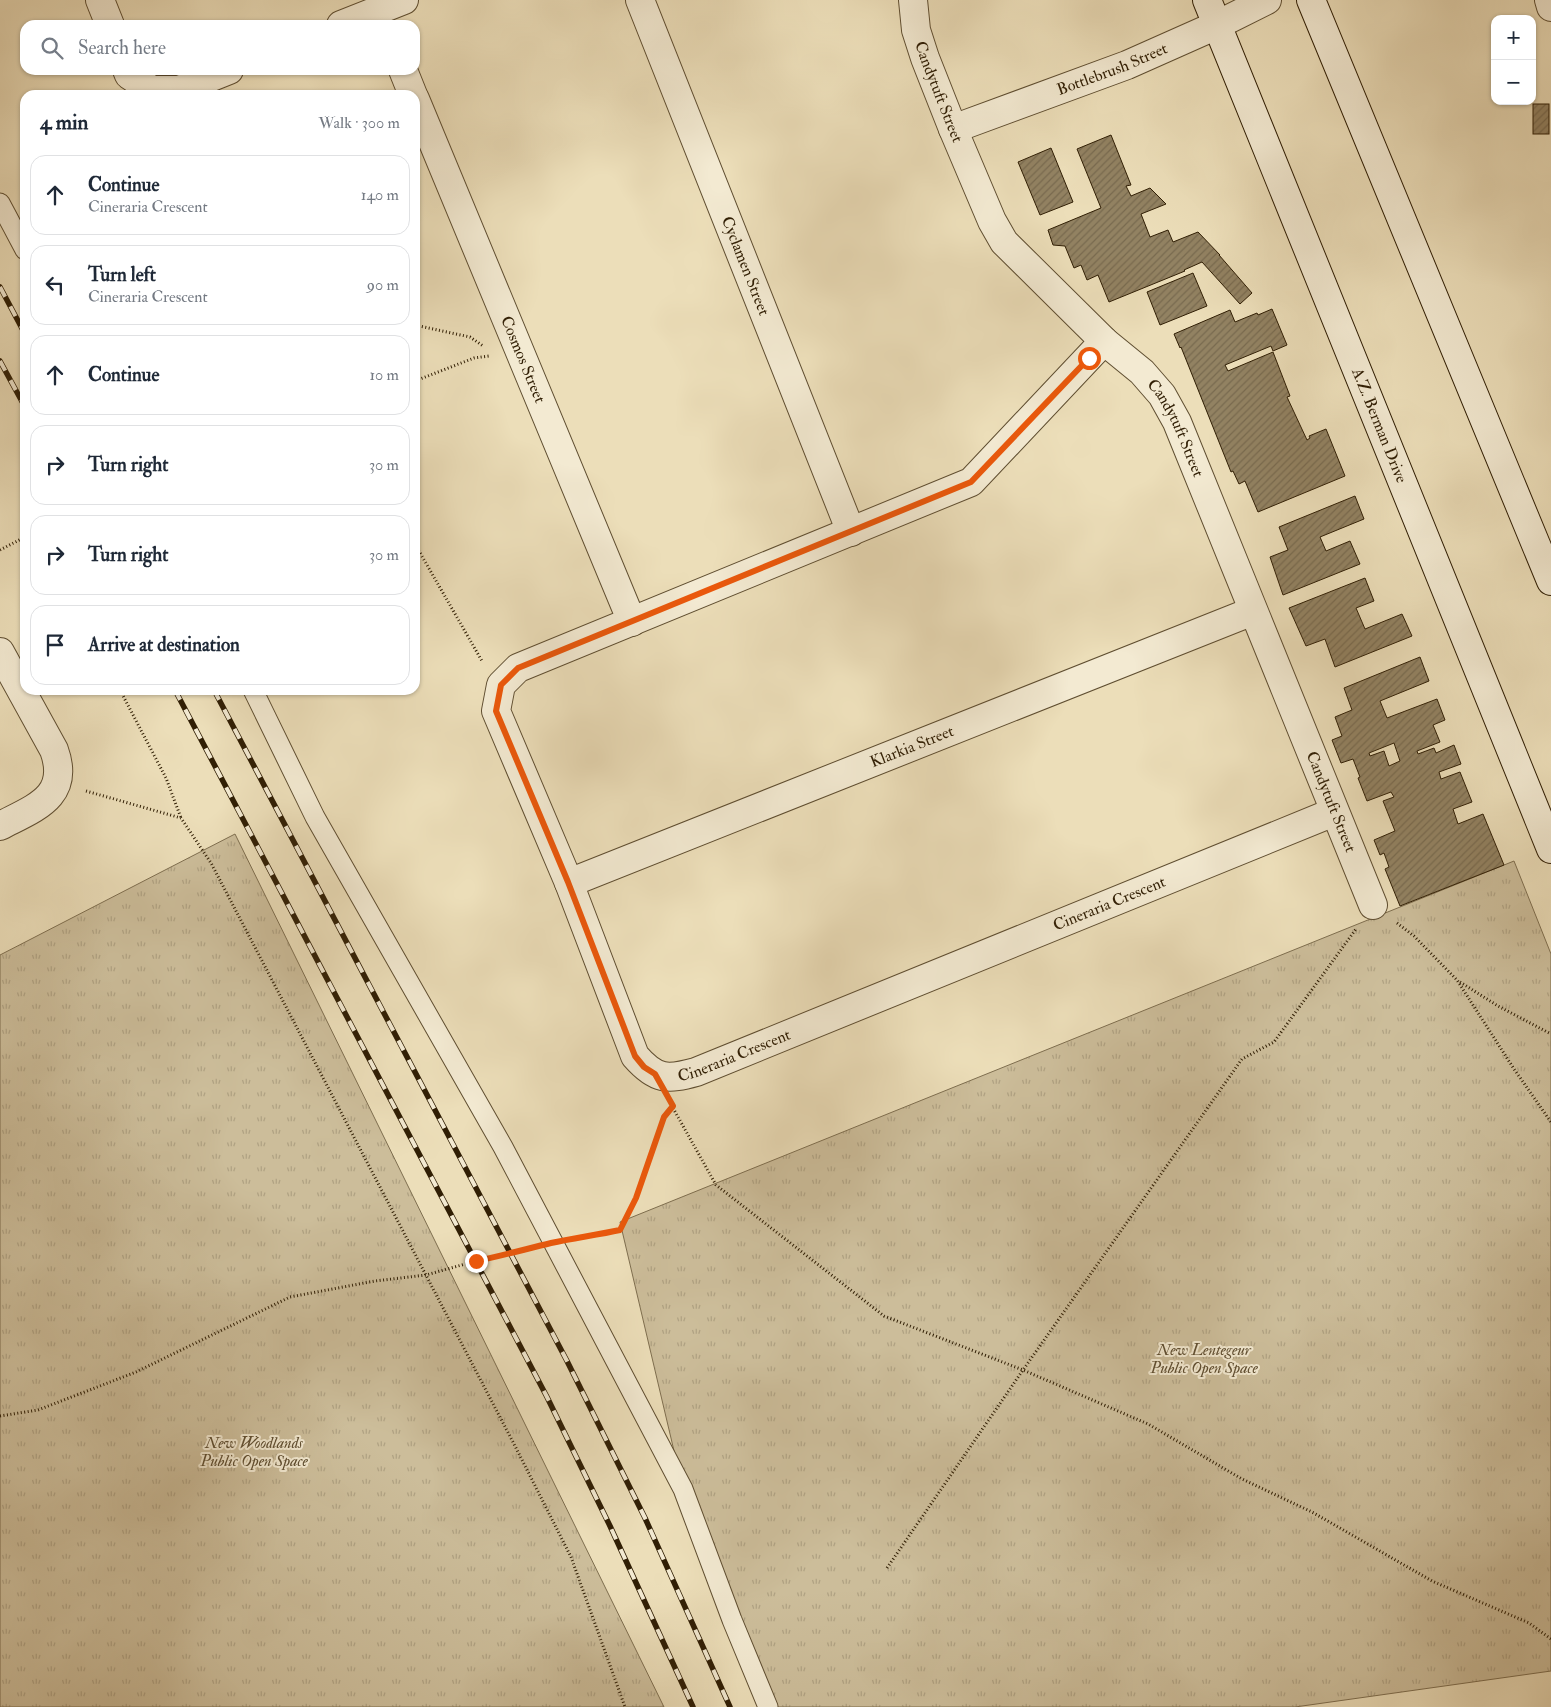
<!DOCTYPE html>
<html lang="en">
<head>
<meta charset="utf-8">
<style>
	body { margin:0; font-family:"IM FELL Double Pica",serif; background:#f6f6f7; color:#1f2937 }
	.controls { position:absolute; right:15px; top:15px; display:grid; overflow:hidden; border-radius:10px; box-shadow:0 1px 4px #0004 }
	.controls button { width:45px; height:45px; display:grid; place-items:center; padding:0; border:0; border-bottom:1px solid #e0e1e3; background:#fff; color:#1f2937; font:25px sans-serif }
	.stop { position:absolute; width:15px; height:15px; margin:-11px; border:4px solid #ea580c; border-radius:50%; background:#fff }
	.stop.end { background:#ea580c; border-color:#fff; box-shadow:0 1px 5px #0008 }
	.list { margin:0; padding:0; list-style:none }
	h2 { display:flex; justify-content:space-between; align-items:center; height:65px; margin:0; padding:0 20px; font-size:21px }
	h2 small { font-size:16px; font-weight:400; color:#747a83 }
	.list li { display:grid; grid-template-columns:32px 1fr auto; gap:15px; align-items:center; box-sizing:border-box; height:80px; margin:0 10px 10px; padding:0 10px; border:1px solid #e0e1e3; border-radius:15px }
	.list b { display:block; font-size:19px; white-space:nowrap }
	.list p { margin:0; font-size:16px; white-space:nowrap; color:#747a83 }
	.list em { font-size:16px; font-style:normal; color:#747a83 }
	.icon { flex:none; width:28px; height:28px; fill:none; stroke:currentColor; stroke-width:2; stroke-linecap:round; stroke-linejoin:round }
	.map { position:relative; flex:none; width:1551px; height:1707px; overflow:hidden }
	.search { position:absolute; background:#fff; box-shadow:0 1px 4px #0004; left:20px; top:20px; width:400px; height:55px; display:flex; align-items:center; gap:12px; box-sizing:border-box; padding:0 18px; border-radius:15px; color:#747a83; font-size:19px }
	.panel { position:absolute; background:#fff; box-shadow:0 1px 4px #0004; left:20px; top:90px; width:400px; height:605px; border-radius:15px }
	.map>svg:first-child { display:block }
	.grass { fill:url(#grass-tufts); stroke:#7e6e4f }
	.building { fill:url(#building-hatch); stroke:#301e04; fill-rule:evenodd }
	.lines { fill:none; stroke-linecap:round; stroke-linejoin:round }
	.service-casing { stroke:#5f4e31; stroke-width:21 }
	.minor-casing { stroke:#5f4e31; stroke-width:30 }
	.secondary-casing { stroke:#301e04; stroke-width:30 }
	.path { stroke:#301e04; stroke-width:3; stroke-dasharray:1 2.5; stroke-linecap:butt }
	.service { stroke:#f3ead2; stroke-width:19 }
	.minor { stroke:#f3ead2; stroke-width:28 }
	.secondary { stroke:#f3ead2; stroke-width:28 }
	.rail-casing { stroke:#301e04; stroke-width:5.5 }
	.rail { stroke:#f3ead2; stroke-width:4; stroke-dasharray:11; stroke-linecap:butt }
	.route { stroke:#ea580c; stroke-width:6 }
	.labels { text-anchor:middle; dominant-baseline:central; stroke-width:4; stroke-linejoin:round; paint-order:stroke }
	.street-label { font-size:16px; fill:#301e04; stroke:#f3ead2 }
	.park-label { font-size:16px; font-style:italic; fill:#5f4e31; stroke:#f3ead2 }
</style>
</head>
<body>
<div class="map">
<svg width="1551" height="1707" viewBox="0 0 1551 1707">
	<defs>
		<pattern id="grass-tufts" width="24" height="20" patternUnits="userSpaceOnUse" patternTransform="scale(1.25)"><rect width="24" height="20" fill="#ccbd9a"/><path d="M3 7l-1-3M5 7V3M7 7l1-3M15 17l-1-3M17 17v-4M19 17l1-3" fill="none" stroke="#b0a283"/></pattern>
		<pattern id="building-hatch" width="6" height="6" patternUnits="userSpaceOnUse" patternTransform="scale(1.25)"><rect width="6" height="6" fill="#928262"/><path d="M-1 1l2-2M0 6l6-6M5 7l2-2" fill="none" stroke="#786a4f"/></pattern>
	</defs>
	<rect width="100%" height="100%" fill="#ecdeb9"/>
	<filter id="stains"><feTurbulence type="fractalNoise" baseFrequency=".004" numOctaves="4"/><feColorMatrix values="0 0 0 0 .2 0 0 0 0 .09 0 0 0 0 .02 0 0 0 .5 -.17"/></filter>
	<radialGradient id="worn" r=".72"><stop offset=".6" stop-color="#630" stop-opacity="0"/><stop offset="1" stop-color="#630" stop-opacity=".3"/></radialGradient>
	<g class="grass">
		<polygon points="235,834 664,1707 0,1707 0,955"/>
		<polygon points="1514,861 1551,954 1551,1671 1295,1707 768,1707 683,1489 620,1222"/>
	</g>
	<g class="building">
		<rect x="1533" y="104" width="16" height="30"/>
		<polygon points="1111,135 1131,185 1126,186 1131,196 1150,188 1166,204 1141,214 1150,237 1168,230 1173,242 1198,232 1220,255 1219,255 1252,293 1240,304 1202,262 1184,270 1185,271 1109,302 1098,275 1087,280 1081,265 1074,268 1065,246 1053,245 1048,230 1101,208 1077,149"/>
		<polygon points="1051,148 1073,202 1040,215 1018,162"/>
		<polygon points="1193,273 1207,306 1160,325 1147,292"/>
		<polygon points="1272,309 1287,345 1273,351 1271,346 1225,365 1228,371 1273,352 1290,396 1287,397 1307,440 1310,438 1309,436 1326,429 1345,476 1258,512 1245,481 1239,484 1233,471 1231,472 1181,347 1180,348 1174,334 1230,310 1235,322 1257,313 1258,315"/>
		<polygon points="1355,496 1364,519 1320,537 1326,551 1350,541 1360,564 1283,595 1270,557 1288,550 1279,527"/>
		<polygon points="1365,578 1374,601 1356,608 1365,629 1402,614 1412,636 1335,667 1325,639 1306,646 1289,608"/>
		<path d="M 1420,657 L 1429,681 L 1380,701 L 1387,718 L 1437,699 L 1445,720 L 1433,725 L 1440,742 L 1417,751 L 1418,754 L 1434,748 L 1436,753 L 1454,745 L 1461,764 L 1439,772 L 1441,779 L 1460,772 L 1472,802 L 1453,809 L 1458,824 L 1483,814 L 1504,865 L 1400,906 L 1385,869 L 1389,867 L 1384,853 L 1380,855 L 1374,840 L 1395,831 L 1383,801 L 1394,797 L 1391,792 L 1367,801 L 1358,778 L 1360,777 L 1353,759 L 1341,763 L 1332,740 L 1342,736 L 1335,717 L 1352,710 L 1344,688 ZM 1394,743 L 1400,761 L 1389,766 L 1384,751 L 1370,756 L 1369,753 Z"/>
	</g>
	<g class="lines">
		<g class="service-casing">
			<g id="service">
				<polyline points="0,203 25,250"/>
				<polyline points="253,690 315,817 503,1147 683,1489 732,1620 768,1707"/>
			</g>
		</g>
		<g class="minor-casing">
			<g id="minor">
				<polyline points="100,0 110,25"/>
				<path id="s1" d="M 640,0 L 851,532"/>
				<path id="s2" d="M 913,0 L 916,30 L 925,58 L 953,129 L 992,221 L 1004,242 L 1104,341 L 1142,372 L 1162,395 L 1177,422 L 1373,905"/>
				<polyline points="1549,0 1551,7"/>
				<polyline points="341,25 404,0"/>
				<polyline points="127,70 129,75 152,90 179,90 229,70"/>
				<polyline points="403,70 413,95"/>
				<path id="s3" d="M 415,99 L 632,622"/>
				<path id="s4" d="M 953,129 L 1127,65 L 1217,25 L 1267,0"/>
				<path id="s5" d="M 1104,341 L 971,482 L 518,668 L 501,685 L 496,711 L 569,883 L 635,1056 C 656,1080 667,1080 696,1072 L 1334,812"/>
				<path d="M 0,652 L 54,750 C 71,797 34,808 0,826"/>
				<path id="s6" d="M 569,883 L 1253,611"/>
			</g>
		</g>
		<g class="secondary-casing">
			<g id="secondary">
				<path id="s7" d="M 1207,0 L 1551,849"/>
				<polyline points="1311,0 1551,581"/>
			</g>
		</g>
		<g class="path">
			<polyline points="415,325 470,337 483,346"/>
			<polyline points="415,381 474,358 489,356"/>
			<polyline points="415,544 482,661"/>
			<polyline points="0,550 25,537"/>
			<polyline points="120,690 166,778 181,818"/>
			<polyline points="86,791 181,818 211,863 514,1444 571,1557 625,1707"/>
			<polyline points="1397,923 1414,936 1457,980 1514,1069 1551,1122"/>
			<polyline points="1460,982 1498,1006 1551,1034"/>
			<polyline points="673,1108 716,1185 884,1316 1023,1370 1148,1424 1242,1479 1312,1512 1432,1581 1529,1623 1551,1639"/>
			<polyline points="582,1238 620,1230 636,1198 664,1117 671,1109"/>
			<polyline points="0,1416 38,1410 136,1372 290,1297 375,1281 426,1275 476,1261 527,1250"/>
			<polyline points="887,1568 1023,1370 1242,1059 1274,1042 1356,929"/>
		</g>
		<use href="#service" class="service"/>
		<use href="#minor" class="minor"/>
		<use href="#secondary" class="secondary"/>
		<g class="rail-casing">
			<g id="rail">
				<polyline points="0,287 25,334"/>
				<polyline points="0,361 25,407"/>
				<polyline points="175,690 547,1397 610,1526 693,1707"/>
				<polyline points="214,690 567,1361 645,1518 730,1707"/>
			</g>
		</g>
		<use href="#rail" class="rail"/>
	</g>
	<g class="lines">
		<path class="route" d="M 476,1261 C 501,1256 526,1249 551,1243 C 574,1238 597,1235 620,1230 L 636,1198 L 664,1117 L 673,1106 L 655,1074 L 644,1067 L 635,1056 L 568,882 L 496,711 L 501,685 L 518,668 L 971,482 L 1089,358"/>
	</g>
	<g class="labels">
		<g class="street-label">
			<text stroke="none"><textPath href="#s4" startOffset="170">Bottlebrush Street</textPath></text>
			<text stroke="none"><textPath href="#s2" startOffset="96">Candytuft Street</textPath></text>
			<text stroke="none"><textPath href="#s1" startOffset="286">Cyclamen Street</textPath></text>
			<text stroke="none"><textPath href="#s3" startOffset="282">Cosmos Street</textPath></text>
			<text stroke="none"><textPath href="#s7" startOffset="459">A.Z. Berman Drive</textPath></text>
			<text stroke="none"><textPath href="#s2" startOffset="516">Candytuft Street</textPath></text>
			<text stroke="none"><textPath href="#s6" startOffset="369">Klarkia Street</textPath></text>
			<text stroke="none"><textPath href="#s2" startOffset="921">Candytuft Street</textPath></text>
			<text stroke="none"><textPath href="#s5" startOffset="1621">Cineraria Crescent</textPath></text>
			<text stroke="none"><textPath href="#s5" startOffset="1216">Cineraria Crescent</textPath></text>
		</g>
		<g class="park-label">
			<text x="1204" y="1350">New Lentegeur<tspan x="1204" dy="18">Public Open Space</tspan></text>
			<text x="254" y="1443">New Woodlands<tspan x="254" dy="18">Public Open Space</tspan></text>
		</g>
	</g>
	<rect width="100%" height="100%" filter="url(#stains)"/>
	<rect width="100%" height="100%" fill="url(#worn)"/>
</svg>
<div class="controls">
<button>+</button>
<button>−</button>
</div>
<div class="stop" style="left:1089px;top:358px"></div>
<div class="stop end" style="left:476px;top:1261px"></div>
<div class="search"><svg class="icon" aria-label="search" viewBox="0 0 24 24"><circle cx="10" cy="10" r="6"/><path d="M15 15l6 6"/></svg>Search here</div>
<section class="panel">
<h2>4 min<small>Walk · 300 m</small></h2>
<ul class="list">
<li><svg class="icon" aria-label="ahead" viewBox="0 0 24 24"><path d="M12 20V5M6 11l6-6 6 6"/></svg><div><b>Continue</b><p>Cineraria Crescent</p></div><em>140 m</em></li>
<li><svg class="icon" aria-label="left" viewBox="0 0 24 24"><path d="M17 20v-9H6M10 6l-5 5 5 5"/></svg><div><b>Turn left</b><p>Cineraria Crescent</p></div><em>90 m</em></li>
<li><svg class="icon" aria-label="ahead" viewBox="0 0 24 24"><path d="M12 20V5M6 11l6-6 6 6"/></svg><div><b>Continue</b></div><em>10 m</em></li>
<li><svg class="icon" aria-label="right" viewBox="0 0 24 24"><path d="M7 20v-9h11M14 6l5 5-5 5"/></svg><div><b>Turn right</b></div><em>30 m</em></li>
<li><svg class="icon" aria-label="right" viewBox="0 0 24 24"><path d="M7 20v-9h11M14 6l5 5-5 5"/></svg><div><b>Turn right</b></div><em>30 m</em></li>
<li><svg class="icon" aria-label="arrive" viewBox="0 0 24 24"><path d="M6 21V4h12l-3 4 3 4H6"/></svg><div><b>Arrive at destination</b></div></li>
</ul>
</section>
</div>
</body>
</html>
